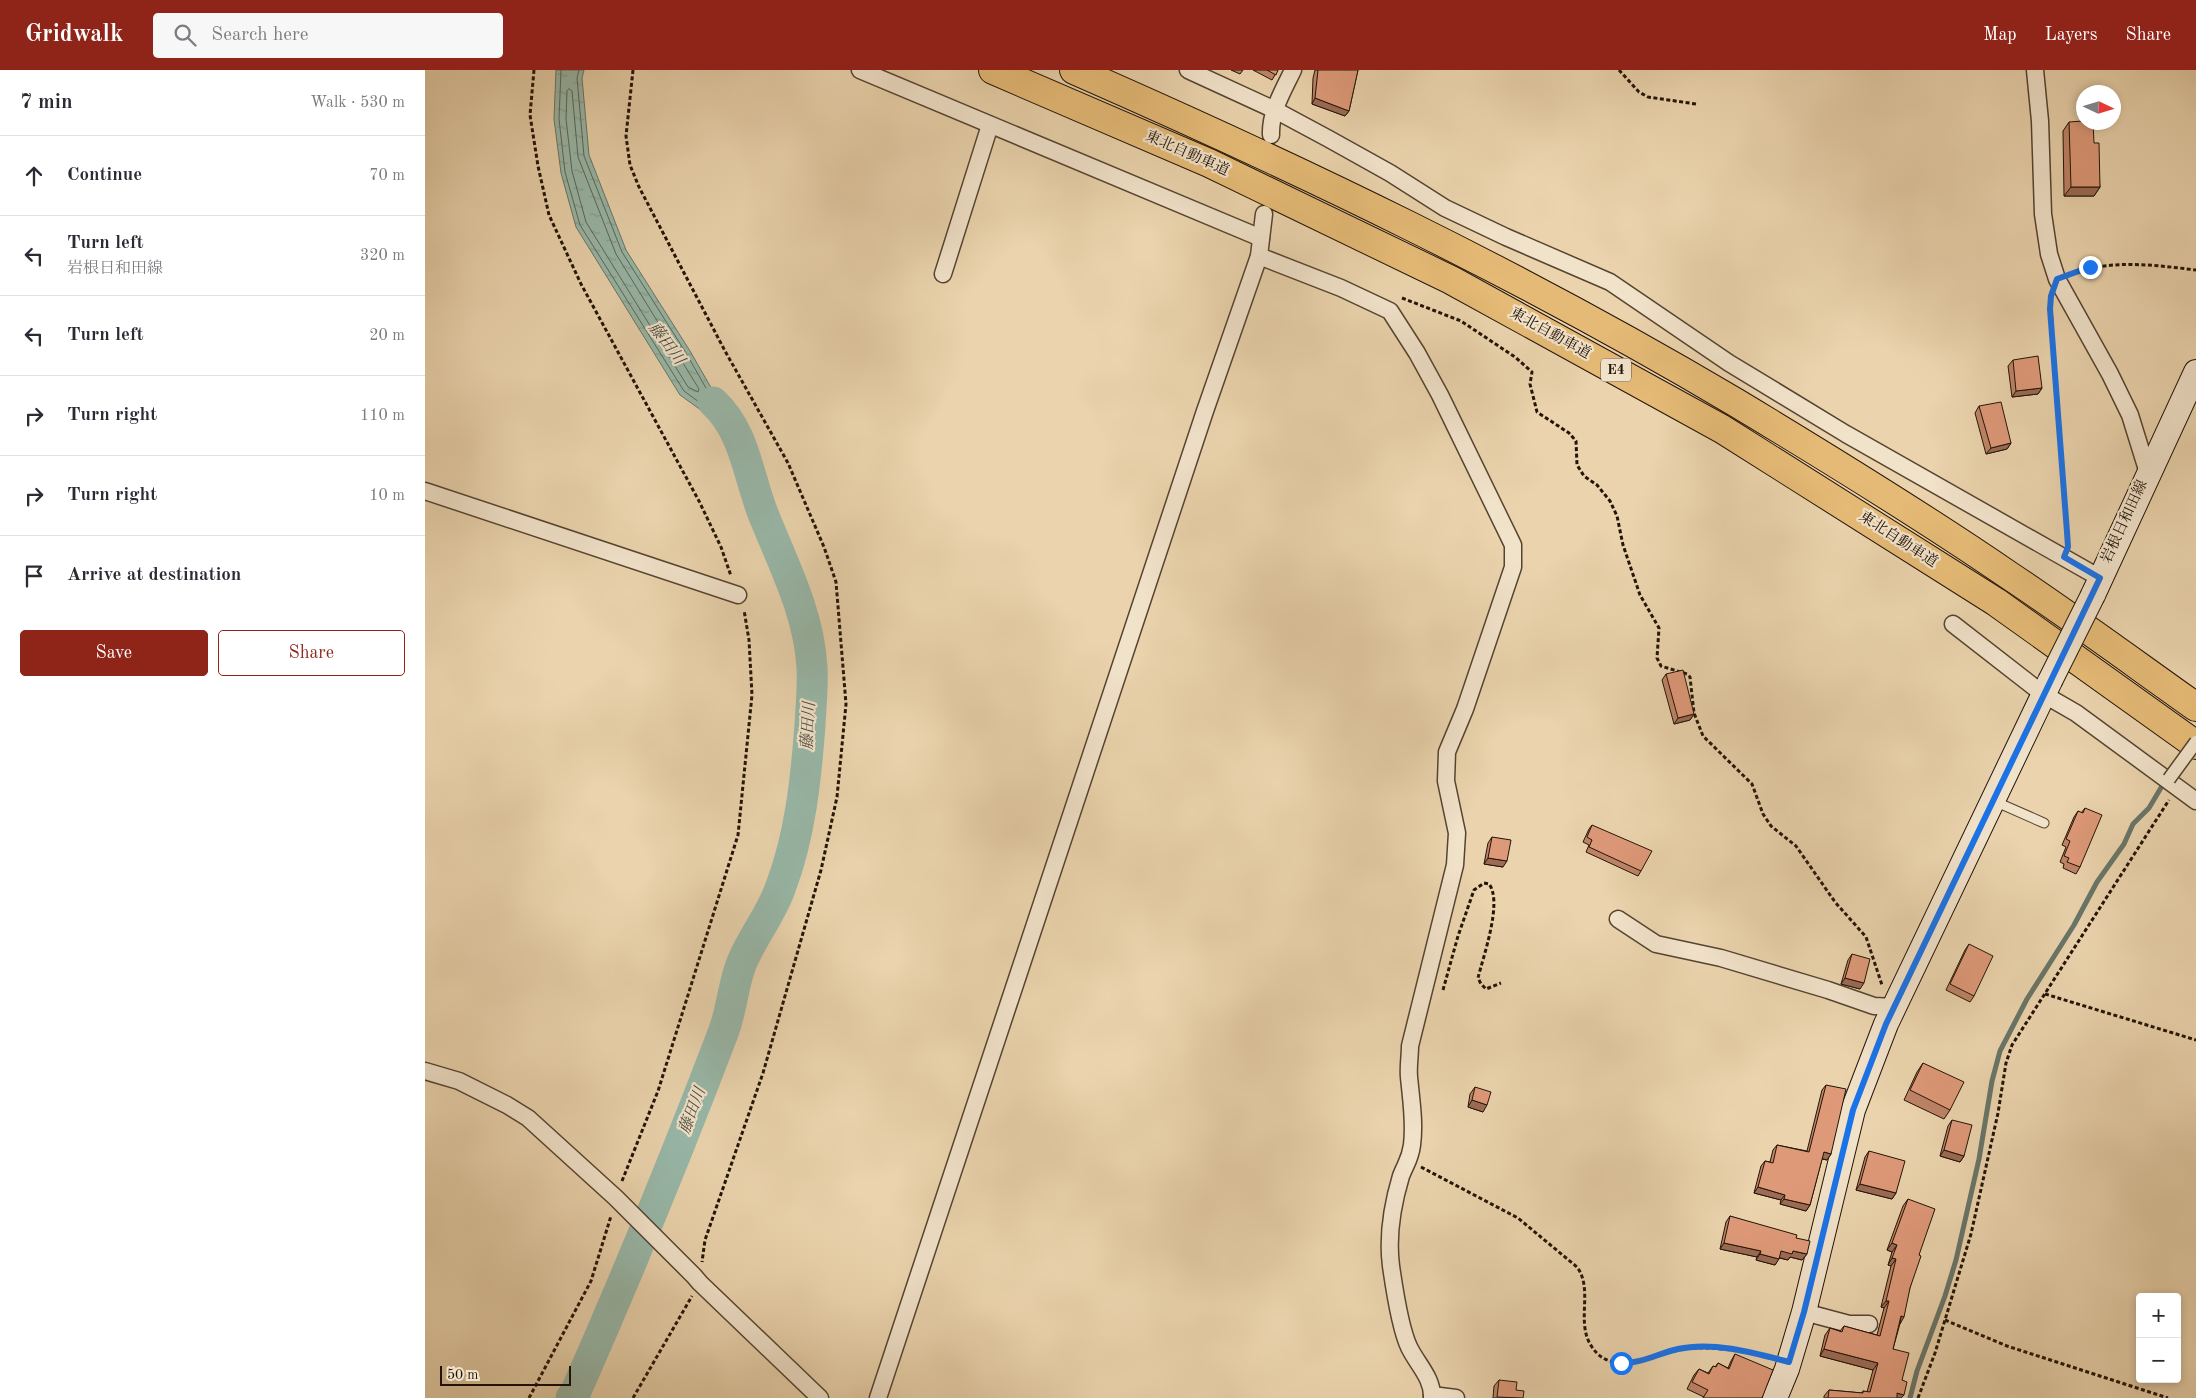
<!DOCTYPE html>
<html lang="en">
<head>
<meta charset="utf-8">
<style>
	body { margin:0; font-family:"Old Standard TT","Noto Serif JP",serif; background:#f7f7f7; color:#2b2b33 }
	.controls { position:absolute; right:15px; bottom:15px; display:grid; overflow:hidden; border-radius:5px; box-shadow:0 2px 8px #0003 }
	.controls button { width:45px; height:45px; display:grid; place-items:center; padding:0; border:0; border-bottom:1px solid #e1e1e2; background:#fff; color:#2b2b33; font:25px sans-serif }
	.compass { position:absolute; left:1651px; top:15px; width:45px; height:45px; border-radius:50%; background:#fff; box-shadow:0 2px 8px #0003; rotate:94deg }
	.scale { position:absolute; left:15px; bottom:12px; width:131px; box-sizing:border-box; padding-left:5px; border:2px solid #231406; border-top:0; font-size:14px; line-height:18px; white-space:nowrap; color:#231406; -webkit-text-stroke:4px #f1e2ca; paint-order:stroke }
	.stop { position:absolute; width:15px; height:15px; margin:-11px; border:4px solid #1a73e8; border-radius:50%; background:#fff }
	.stop.end { background:#1a73e8; border-color:#fff; box-shadow:0 1px 5px #0008 }
	.list { margin:0; padding:0; list-style:none }
	h2 { display:flex; justify-content:space-between; align-items:center; height:65px; margin:0; padding:0 20px; font-size:21px }
	h2 small { font-size:16px; font-weight:400; color:#7c7c81 }
	.list li { display:grid; grid-template-columns:32px 1fr auto; gap:15px; align-items:center; box-sizing:border-box; height:80px; padding:0 20px; border-top:1px solid #e1e1e2 }
	.list b { display:block; font-size:19px; white-space:nowrap }
	.list p { margin:0; font-size:16px; white-space:nowrap; color:#7c7c81 }
	.list em { font-size:16px; font-style:normal; color:#7c7c81 }
	.actions { display:flex; gap:10px; padding:15px 20px }
	.actions a { flex:1; padding:11px 0; border:1px solid #8f2418; border-radius:5px; text-align:center; font-size:18px; color:#8f2418 }
	.actions .main { background:#8f2418; color:#fff }
	.icon { flex:none; width:28px; height:28px; fill:none; stroke:currentColor; stroke-width:2; stroke-linecap:round; stroke-linejoin:round }
	.map { position:relative; flex:none; width:1771px; height:1328px; overflow:hidden }
	header { display:flex; align-items:center; gap:30px; box-sizing:border-box; height:70px; padding:0 25px; background:#8f2418; color:#fff }
	header strong { font-size:24px }
	nav { display:flex; gap:28px; margin-inline-start:auto; font-size:18px }
	.search { width:350px; height:45px; background:#f7f7f7; display:flex; align-items:center; gap:12px; box-sizing:border-box; padding:0 18px; border-radius:5px; color:#7c7c81; font-size:19px }
	main { display:flex }
	aside { flex:1; background:#fff }
	.map>svg:first-child { display:block }
	.water { fill:url(#water-ripples); stroke:#697668 }
	.lines { fill:none; stroke-linecap:round; stroke-linejoin:round }
	.shore { stroke:#5e6658; stroke-width:1 }
	.stream { stroke:#697668; stroke-width:5 }
	.river { stroke:#98b8a9; stroke-width:31 }
	.service-casing { stroke:#554430; stroke-width:11 }
	.minor-casing { stroke:#554430; stroke-width:19 }
	.secondary-casing { stroke:#231406; stroke-width:26 }
	.motorway-casing { stroke:#231406; stroke-width:30 }
	.path { stroke:#231406; stroke-width:3; stroke-dasharray:4 2.5; stroke-linecap:butt }
	.service { stroke:#f1e2ca; stroke-width:9 }
	.minor { stroke:#f1e2ca; stroke-width:16 }
	.secondary { stroke:#f1e2ca; stroke-width:24 }
	.motorway { stroke:#e5ba76; stroke-width:28 }
	.pedestrian-bridge-casing { stroke:#554430; stroke-width:15; stroke-linecap:butt }
	.secondary-bridge-casing { stroke:#231406; stroke-width:26; stroke-linecap:butt }
	.pedestrian-bridge { stroke:#f1e2ca; stroke-width:12 }
	.secondary-bridge { stroke:#f1e2ca; stroke-width:24 }
	.wall { fill:#bf8468; stroke:#231406 }
	.shaded-wall { fill:#9b6b55; stroke:#231406 }
	.building { fill:#de9979; stroke:#231406 }
	.route { stroke:#1a73e8; stroke-width:6 }
	.labels { text-anchor:middle; dominant-baseline:central; stroke-width:4.5; stroke-linejoin:round; paint-order:stroke }
	.shield { fill:#f1e2ca; stroke:#615241; stroke-width:1 }
	.shield-label { font-size:14px; font-weight:bold; fill:#231406 }
	.street-label { font-size:15px; fill:#231406; stroke:#f1e2ca }
	.water-label { font-size:16px; font-style:italic; fill:#4c4d3f; stroke:#f1e2ca }
</style>
</head>
<body>
<header>
<strong>Gridwalk</strong>
<div class="search"><svg class="icon" aria-label="search" viewBox="0 0 24 24"><circle cx="10" cy="10" r="6"/><path d="M15 15l6 6"/></svg>Search here</div>
<nav><a>Map</a><a>Layers</a><a>Share</a></nav>
</header>
<main>
<aside>
<h2>7 min<small>Walk · 530 m</small></h2>
<ul class="list">
<li><svg class="icon" aria-label="ahead" viewBox="0 0 24 24"><path d="M12 20V5M6 11l6-6 6 6"/></svg><div><b>Continue</b></div><em>70 m</em></li>
<li><svg class="icon" aria-label="left" viewBox="0 0 24 24"><path d="M17 20v-9H6M10 6l-5 5 5 5"/></svg><div><b>Turn left</b><p>岩根日和田線</p></div><em>320 m</em></li>
<li><svg class="icon" aria-label="left" viewBox="0 0 24 24"><path d="M17 20v-9H6M10 6l-5 5 5 5"/></svg><div><b>Turn left</b></div><em>20 m</em></li>
<li><svg class="icon" aria-label="right" viewBox="0 0 24 24"><path d="M7 20v-9h11M14 6l5 5-5 5"/></svg><div><b>Turn right</b></div><em>110 m</em></li>
<li><svg class="icon" aria-label="right" viewBox="0 0 24 24"><path d="M7 20v-9h11M14 6l5 5-5 5"/></svg><div><b>Turn right</b></div><em>10 m</em></li>
<li><svg class="icon" aria-label="arrive" viewBox="0 0 24 24"><path d="M6 21V4h12l-3 4 3 4H6"/></svg><div><b>Arrive at destination</b></div></li>
</ul>
<div class="actions"><a class="main">Save</a><a>Share</a></div>
</aside>
<div class="map">
<svg width="1771" height="1328" viewBox="0 0 1771 1328">
	<defs>
		<pattern id="water-ripples" width="26" height="14" patternUnits="userSpaceOnUse" patternTransform="scale(1.25)"><rect width="26" height="14" fill="#98b8a9"/><path d="M2 4q2-2 4 0t4 0M15 11q2-2 4 0t4 0" fill="none" stroke="#839d90"/></pattern>
	</defs>
	<rect width="100%" height="100%" fill="#ead3ad"/>
	<filter id="stains"><feTurbulence type="fractalNoise" baseFrequency=".004" numOctaves="4"/><feColorMatrix values="0 0 0 0 .2 0 0 0 0 .09 0 0 0 0 .02 0 0 0 .5 -.17"/></filter>
	<radialGradient id="worn" r=".72"><stop offset=".6" stop-color="#630" stop-opacity="0"/><stop offset="1" stop-color="#630" stop-opacity=".3"/></radialGradient>
	<polygon class="water" points="131,0 159,0 157,8 164,85 201,180 265,281 315,368 255,325 151,157 136,103 129,49"/>
	<g class="lines">
		<g class="shore">
			<polyline points="136,0 134,49 140,102 155,155 259,321 292,345 294,341 261,283 197,182 159,86 152,8 154,0"/>
			<polygon points="144,19 147,21 153,87 191,184 274,319 273,322 263,317 161,152 147,101 141,49 142,21"/>
		</g>
		<polyline class="stream" points="1485,1328 1492,1301 1520,1226 1531,1190 1554,1089 1567,1011 1575,981 1602,929 1649,855 1672,812 1699,774 1708,754 1724,738 1740,711"/>
		<path class="river" d="M 146,1328 L 151,1321 C 203,1203 252,1084 298,963 C 307,940 308,914 317,892 C 328,866 347,843 356,816 C 375,766 381,709 385,655 C 386,636 388,616 387,597 C 384,542 357,492 337,441 C 323,404 319,360 288,332"/>
		<g class="service-casing">
			<polyline id="service" points="1569,731 1619,753"/>
		</g>
		<g class="minor-casing">
			<g id="minor">
				<polyline points="435,0 836,168"/>
				<polyline points="763,0 850,40 904,69 965,103 1020,138 1081,167 1185,212 1304,293 1421,364 1675,508"/>
				<polyline points="1610,0 1615,51 1618,144 1624,184 1632,209 1685,304 1705,345 1723,403"/>
				<path d="M 846,65 C 845,42 858,21 868,0"/>
				<path d="M 834,186 L 916,218 L 965,241 L 992,283 L 1015,325 L 1088,475 L 1088,497 L 1040,639 L 1022,682 L 1021,711 L 1032,763 L 1030,795 L 985,976 C 985,986 983,997 984,1007 C 986,1029 990,1052 987,1075 C 985,1090 981,1093 976,1106 C 967,1136 962,1165 966,1196 C 969,1217 975,1258 984,1277 C 992,1294 1008,1308 1007,1328"/>
				<polyline points="518,204 565,55"/>
				<polyline points="0,421 313,525"/>
				<polyline points="1528,554 1618,624 1651,643 1771,731"/>
				<polyline points="1193,849 1231,874 1296,888 1403,920 1449,936 1469,937"/>
				<polyline points="0,1001 34,1011 82,1035 103,1048 191,1128 269,1206 275,1213 395,1328"/>
				<polyline points="1379,1242 1424,1254 1444,1254"/>
				<polyline points="1007,1325 1031,1328"/>
				<polyline points="453,1328 780,341 834,186 839,144"/>
			</g>
		</g>
		<g class="secondary-casing">
			<g id="secondary">
				<polyline points="1668,525 1771,302"/>
				<polyline points="1350,1328 1362,1299 1379,1242 1428,1040 1461,954 1625,611"/>
			</g>
		</g>
		<g class="motorway-casing">
			<g id="motorway">
				<polyline points="568,0 784,93 1026,210 1297,359 1571,532 1771,675"/>
				<path d="M 649,0 C 875,99 1098,206 1310,332 C 1403,388 1496,445 1585,506 C 1648,548 1709,593 1771,637"/>
			</g>
		</g>
		<g class="path">
			<polyline points="109,0 105,45 113,96 124,145 156,214 274,431 296,477 306,506"/>
			<polyline points="208,0 201,66 205,95 214,117 300,281 363,393 399,477 411,512 421,634 412,727 396,800 338,1003 280,1170 277,1192"/>
			<polyline points="1194,0 1214,22 1223,27 1271,34"/>
			<path d="M 1646,204 C 1686,189 1729,195 1771,200"/>
			<polyline points="977,228 1036,251 1090,287 1107,302 1105,314 1112,342 1144,363 1151,371 1152,395 1159,406 1172,415 1185,431 1192,446 1198,475 1215,525 1234,558 1232,588 1236,596 1262,604 1265,607 1269,643 1278,666 1327,714 1338,744 1346,756 1371,776 1410,832 1441,867 1457,915"/>
			<polyline points="1626,233 1630,316 1643,471"/>
			<path d="M 1018,920 L 1033,866 L 1049,820 L 1059,813 L 1064,814 C 1078,832 1058,887 1053,908 L 1056,914 L 1061,919 L 1076,913"/>
			<polyline points="1620,924 1771,970"/>
			<path d="M 996,1097 L 1093,1148 L 1152,1197 C 1169,1220 1150,1253 1167,1277 C 1190,1312 1238,1278 1269,1278 C 1295,1277 1320,1282 1345,1287"/>
			<polyline points="197,1111 233,1021 313,765 327,625 324,570 319,540"/>
			<polyline points="1520,1250 1582,1276 1743,1328"/>
			<polyline points="104,1328 166,1211 186,1146"/>
			<polyline points="208,1328 267,1226"/>
			<polyline points="1493,1328 1510,1283 1546,1164 1573,1043 1581,993 1587,975 1744,730"/>
		</g>
		<use href="#service" class="service"/>
		<use href="#minor" class="minor"/>
		<use href="#secondary" class="secondary"/>
		<use href="#motorway" class="motorway"/>
		<g class="pedestrian-bridge-casing">
			<polyline id="pedestrian-bridge" points="1744,709 1771,672"/>
		</g>
		<g class="secondary-bridge-casing">
			<polyline id="secondary-bridge" points="1625,611 1668,525"/>
		</g>
		<use href="#pedestrian-bridge" class="pedestrian-bridge"/>
		<use href="#secondary-bridge" class="secondary-bridge"/>
	</g>
	<g class="wall">
		<polygon points="806,0 818,0 815,4"/>
		<polygon points="828,0 853,0 847,10"/>
		<polygon points="890,0 933,0 924,41 920,46 887,34 888,8"/>
		<polygon points="1644,52 1669,73 1675,117 1669,126 1639,126 1638,61"/>
		<polygon points="1588,290 1617,318 1613,324 1587,327 1583,296"/>
		<polygon points="1554,336 1586,373 1582,379 1561,384 1550,343"/>
		<polygon points="1241,604 1269,644 1265,650 1249,654 1237,610"/>
		<polygon points="1660,738 1655,797 1651,804 1638,798 1639,794 1635,792 1641,777 1637,775 1649,747 1653,741 1656,743"/>
		<polygon points="1167,755 1216,801 1213,806 1161,782 1164,775 1158,772 1164,759"/>
		<polygon points="1067,767 1078,797 1059,794 1063,773"/>
		<polygon points="1544,874 1549,926 1545,932 1521,920 1540,880"/>
		<polygon points="1427,884 1435,919 1416,914 1423,890"/>
		<polygon points="1498,993 1525,1040 1519,1049 1479,1030 1492,1002"/>
		<polygon points="1401,1015 1406,1084 1402,1090 1397,1089 1385,1135 1381,1141 1355,1134 1356,1130 1329,1123 1336,1096 1340,1091 1345,1092 1348,1080 1352,1075 1382,1081 1397,1020"/>
		<polygon points="1050,1017 1058,1042 1043,1037 1045,1024"/>
		<polygon points="1527,1050 1539,1086 1535,1092 1515,1086 1523,1056"/>
		<polygon points="1444,1081 1471,1123 1467,1129 1431,1120 1440,1087"/>
		<polygon points="1483,1129 1494,1185 1468,1279 1477,1310 1476,1328 1399,1328 1399,1326 1404,1320 1437,1323 1438,1321 1442,1322 1448,1300 1395,1286 1400,1265 1405,1258 1415,1261 1419,1256 1452,1265 1459,1238 1456,1237 1466,1196 1463,1195 1467,1182 1462,1180 1478,1136"/>
		<polygon points="1305,1146 1371,1168 1382,1184 1377,1190 1365,1187 1363,1190 1354,1188 1350,1195 1331,1190 1332,1187 1295,1179 1301,1152"/>
		<polygon points="1310,1284 1337,1328 1278,1328 1279,1327 1262,1319 1269,1305 1274,1299 1283,1303 1288,1296 1290,1297 1293,1293 1303,1298 1306,1291"/>
		<polygon points="1074,1310 1091,1320 1098,1328 1068,1328 1069,1316"/>
	</g>
	<g class="shaded-wall">
		<polygon points="890,28 924,41 920,46 887,34"/>
		<polygon points="1646,117 1675,117 1669,126 1639,126"/>
		<polygon points="1617,318 1613,324 1587,327 1591,321"/>
		<polygon points="1586,373 1582,379 1561,384 1566,378"/>
		<polygon points="1269,644 1265,650 1249,654 1253,648"/>
		<polygon points="1063,788 1082,791 1078,797 1059,794"/>
		<polygon points="1420,908 1439,913 1435,919 1416,914"/>
		<polygon points="1047,1030 1062,1035 1058,1042 1043,1037"/>
		<polygon points="1519,1080 1539,1086 1535,1092 1515,1086"/>
		<polygon points="1399,1082 1406,1084 1402,1090 1395,1088"/>
		<polygon points="1435,1114 1471,1123 1467,1129 1431,1120"/>
		<polygon points="1333,1117 1360,1125 1356,1130 1329,1123"/>
		<polygon points="1359,1129 1385,1135 1381,1141 1355,1134"/>
		<polygon points="1299,1173 1336,1181 1332,1187 1295,1179"/>
		<polygon points="1467,1173 1472,1175 1467,1182 1462,1180"/>
		<polygon points="1356,1181 1368,1181 1382,1184 1377,1190 1365,1187 1363,1190 1352,1187"/>
		<polygon points="1335,1184 1354,1189 1350,1195 1331,1190"/>
		<polygon points="1467,1188 1471,1189 1466,1196 1463,1195"/>
		<polygon points="1461,1231 1464,1231 1459,1238 1456,1237"/>
		<polygon points="1476,1246 1479,1247 1475,1254"/>
		<polygon points="1399,1279 1453,1293 1448,1300 1395,1286"/>
		<polygon points="1472,1323 1479,1325 1476,1328 1469,1328"/>
	</g>
	<g class="building">
		<polygon points="842,0 853,0 851,5"/>
		<polygon points="893,0 933,0 924,41 890,28"/>
		<polygon points="1658,51 1658,52 1668,52 1669,73 1674,73 1675,117 1646,117 1644,52"/>
		<polygon points="1613,286 1617,318 1591,321 1588,290"/>
		<polygon points="1576,332 1586,373 1566,378 1554,336"/>
		<polygon points="1258,600 1269,644 1253,648 1241,604"/>
		<polygon points="1660,738 1677,745 1655,797 1642,792 1644,788 1639,786 1645,771 1641,769 1653,741 1658,743"/>
		<polygon points="1167,755 1227,781 1216,801 1164,777 1167,770 1162,767"/>
		<polygon points="1067,767 1086,770 1082,791 1063,788"/>
		<polygon points="1544,874 1568,886 1549,926 1525,914"/>
		<polygon points="1427,884 1445,889 1439,913 1420,908"/>
		<polygon points="1498,993 1539,1012 1525,1040 1485,1020"/>
		<polygon points="1401,1015 1421,1019 1406,1084 1399,1082 1385,1135 1359,1129 1360,1125 1333,1117 1340,1091 1348,1093 1352,1075 1384,1082"/>
		<polygon points="1050,1017 1066,1022 1062,1035 1047,1030"/>
		<polygon points="1527,1050 1547,1055 1539,1086 1519,1080"/>
		<polygon points="1444,1081 1480,1091 1471,1123 1435,1114"/>
		<polygon points="1483,1129 1510,1139 1494,1185 1496,1186 1485,1218 1479,1247 1476,1246 1468,1279 1484,1283 1477,1310 1482,1312 1479,1325 1472,1323 1472,1328 1403,1328 1404,1320 1438,1323 1438,1321 1445,1322 1453,1293 1399,1279 1405,1258 1417,1262 1419,1256 1455,1266 1464,1231 1461,1231 1471,1189 1467,1188 1472,1175 1467,1173"/>
		<polygon points="1305,1146 1372,1165 1371,1168 1385,1171 1382,1184 1368,1181 1367,1184 1356,1181 1354,1189 1335,1184 1336,1181 1299,1173"/>
		<polygon points="1310,1284 1348,1300 1337,1328 1278,1328 1283,1320 1267,1312 1274,1299 1284,1304 1288,1296 1291,1297 1293,1293 1304,1299"/>
		<polygon points="1074,1310 1092,1312 1091,1320 1099,1321 1098,1328 1072,1327"/>
	</g>
	<g class="lines">
		<path class="route" d="M 1196,1293 C 1216,1294 1234,1283 1253,1279 C 1288,1271 1330,1283 1364,1292 L 1379,1242 L 1428,1040 L 1461,954 L 1675,508 L 1639,487 L 1643,477 L 1642,462 L 1625,239 L 1626,226 L 1632,209 L 1665,197"/>
	</g>
	<g class="labels">
		<rect class="shield" x="1176" y="288.5" width="30" height="23" rx="4"/>
		<g class="shield-label">
			<text x="1191" y="300">E4</text>
		</g>
		<g class="street-label">
			<text transform="translate(762 84) rotate(24)">東北自動車道</text>
			<text transform="translate(1125 264) rotate(29)">東北自動車道</text>
			<text transform="translate(1700 452) rotate(-65)">岩根日和田線</text>
			<text transform="translate(1473 470) rotate(33)">東北自動車道</text>
		</g>
		<g class="water-label">
			<text transform="translate(241 274) rotate(53)">藤田川</text>
			<text transform="translate(384 656) rotate(-87)">藤田川</text>
			<text transform="translate(268 1041) rotate(-69)">藤田川</text>
		</g>
	</g>
	<rect width="100%" height="100%" filter="url(#stains)"/>
	<rect width="100%" height="100%" fill="url(#worn)"/>
</svg>
<div class="controls">
<button>+</button>
<button>−</button>
</div>
<svg class="compass" viewBox="-18 -18 36 36"><path d="M0-13l5 13h-10z" fill="#e53935"/><path d="M0 13l5-13h-10z" fill="#7c7c81"/></svg>
<div class="scale">50 m</div>
<div class="stop" style="left:1196px;top:1293px"></div>
<div class="stop end" style="left:1665px;top:197px"></div>
</div>
</main>
</body>
</html>
